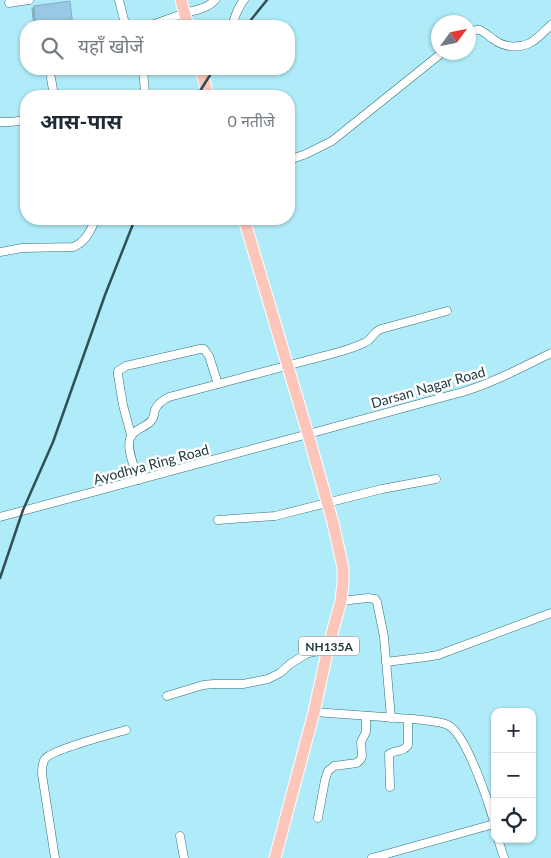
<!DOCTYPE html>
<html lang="hi">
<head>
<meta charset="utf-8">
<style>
	body { margin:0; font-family:Lato,"Noto Sans Devanagari",sans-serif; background:#f2f2f3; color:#1f2937 }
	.controls { position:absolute; right:15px; bottom:15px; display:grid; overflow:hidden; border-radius:10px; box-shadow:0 1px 4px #0004 }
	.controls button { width:45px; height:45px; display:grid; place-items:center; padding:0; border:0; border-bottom:1px solid #e0e1e3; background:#fff; color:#1f2937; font:25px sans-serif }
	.compass { position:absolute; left:431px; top:15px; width:45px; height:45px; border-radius:50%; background:#fff; box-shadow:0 1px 4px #0004; rotate:57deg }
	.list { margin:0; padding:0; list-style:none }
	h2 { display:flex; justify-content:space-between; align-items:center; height:65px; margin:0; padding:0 20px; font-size:21px }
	h2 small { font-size:16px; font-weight:400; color:#747a83 }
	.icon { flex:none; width:28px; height:28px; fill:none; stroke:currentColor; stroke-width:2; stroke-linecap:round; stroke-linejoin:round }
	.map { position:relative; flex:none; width:551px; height:858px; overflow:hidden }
	.search { position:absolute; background:#fff; box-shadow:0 1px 4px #0004; left:20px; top:20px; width:275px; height:55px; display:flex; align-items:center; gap:12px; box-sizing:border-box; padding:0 18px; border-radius:20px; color:#747a83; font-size:19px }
	.panel { position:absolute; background:#fff; box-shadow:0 1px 4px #0004; left:20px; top:90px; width:275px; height:135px; border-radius:20px }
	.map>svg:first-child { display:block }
	.building { fill:#98c8e3; stroke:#7fafc9; filter:url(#shadow) }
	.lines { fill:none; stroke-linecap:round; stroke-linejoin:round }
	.minor-casing { stroke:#356f7b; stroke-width:9 }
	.highway-casing { stroke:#fff; stroke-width:13 }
	.minor { stroke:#fff; stroke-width:8 }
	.highway { stroke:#fcc6ba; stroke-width:11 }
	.rail { stroke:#324f55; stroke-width:2.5 }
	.labels { text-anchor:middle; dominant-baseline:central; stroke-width:5; stroke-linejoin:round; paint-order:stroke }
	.shield { fill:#fff; stroke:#647679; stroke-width:1 }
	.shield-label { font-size:12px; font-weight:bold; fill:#223b40 }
	.street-label { font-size:14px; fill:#223b40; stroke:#fff }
</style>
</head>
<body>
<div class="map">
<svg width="551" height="858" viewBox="0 0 551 858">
	<defs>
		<filter id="shadow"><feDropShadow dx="-2" dy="2" stdDeviation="0" flood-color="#0004"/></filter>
	</defs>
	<rect width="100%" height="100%" fill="#afebf8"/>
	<polygon class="building" points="70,1 73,26 36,26 34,6"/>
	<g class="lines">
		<g class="minor-casing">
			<g id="minor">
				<polyline points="119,0 124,20 128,26"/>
				<polyline points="9,3 29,0"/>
				<path d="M 149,26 C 161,22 173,17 185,13 C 195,10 207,9 215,0"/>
				<path d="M 232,26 C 235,17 237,8 244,0"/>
				<path d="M 468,33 C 472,31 475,29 480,30 C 484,32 489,36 493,39 C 503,47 517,49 530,43 C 538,39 544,31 551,25"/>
				<polyline points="143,69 145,92 144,96"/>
				<polyline points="51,78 54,96"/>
				<polyline points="0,122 10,122 26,120"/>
				<polyline points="289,160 306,154 332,141 443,52"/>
				<path d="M 0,252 L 22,248 L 73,247 C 86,242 90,231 96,219"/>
				<polyline points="131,435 123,405 118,375 118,371 126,366 200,349 204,349 209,356 218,384"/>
				<path d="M 139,480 C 135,469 124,445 132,435 C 137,428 146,427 151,421 C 154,418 154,414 155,410 C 157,404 163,400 169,397 C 214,385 260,373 305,361 C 325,355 346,352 364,343 C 372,340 373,332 381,329 L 447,311"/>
				<path d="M 0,517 L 312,433 L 466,391 C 496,381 523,367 551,353"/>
				<polyline points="218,520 275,516 382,489 436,479"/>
				<polyline points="341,601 368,598 375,599 377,602 384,637 391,718"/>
				<polyline points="386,662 426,657 438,655 551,613"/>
				<polyline points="167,696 203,685 214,684 243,684 268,679 280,673 290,664 306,654 313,652 328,650"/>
				<path d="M 314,712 C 342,714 370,716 398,718 C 411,719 437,720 448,725 C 467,735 489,804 495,825"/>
				<path d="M 390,787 L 389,754 C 395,750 404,752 408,745 L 408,719"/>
				<polyline points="318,818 325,780 328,771 334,766 357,763 361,759 362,756 361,742 366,732 366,716"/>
				<polyline points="180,836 184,858"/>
				<polyline points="498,839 504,858"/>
				<path d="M 55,858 L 42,774 C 42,769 42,763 45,759 C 51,750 112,734 126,730"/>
				<polyline points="372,858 494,824"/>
			</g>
		</g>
		<g class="highway-casing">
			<g id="highway">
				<polyline points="181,0 188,26"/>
				<polyline points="201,69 208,96"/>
				<polyline points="244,219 308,434 333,523 343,568 343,582 341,601 329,644 314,712 275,858"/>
			</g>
		</g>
		<use href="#minor" class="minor"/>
		<use href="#highway" class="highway"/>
		<g class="rail">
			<polyline points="246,26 267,0"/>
			<polyline points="197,96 205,83 214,69"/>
			<polyline points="0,578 23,510 53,442 105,295 135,219"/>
		</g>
	</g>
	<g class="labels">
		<rect class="shield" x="299" y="636.5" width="60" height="19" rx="4"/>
		<g class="shield-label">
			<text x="329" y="646">NH135A</text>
		</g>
		<g class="street-label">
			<text transform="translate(428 387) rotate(-16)">Darsan Nagar Road</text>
			<text transform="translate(151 464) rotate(-15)">Ayodhya Ring Road</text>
		</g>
	</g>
</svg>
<div class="controls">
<button>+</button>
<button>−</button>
<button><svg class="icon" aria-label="locate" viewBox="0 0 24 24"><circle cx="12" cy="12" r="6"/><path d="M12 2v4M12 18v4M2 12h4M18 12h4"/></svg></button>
</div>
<svg class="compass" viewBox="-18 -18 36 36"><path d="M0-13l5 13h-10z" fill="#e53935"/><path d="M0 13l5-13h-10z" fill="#747a83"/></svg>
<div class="search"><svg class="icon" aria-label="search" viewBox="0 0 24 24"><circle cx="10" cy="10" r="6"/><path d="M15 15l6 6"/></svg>यहाँ खोजें</div>
<section class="panel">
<h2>आस-पास<small>0 नतीजे</small></h2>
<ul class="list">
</ul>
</section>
</div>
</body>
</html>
